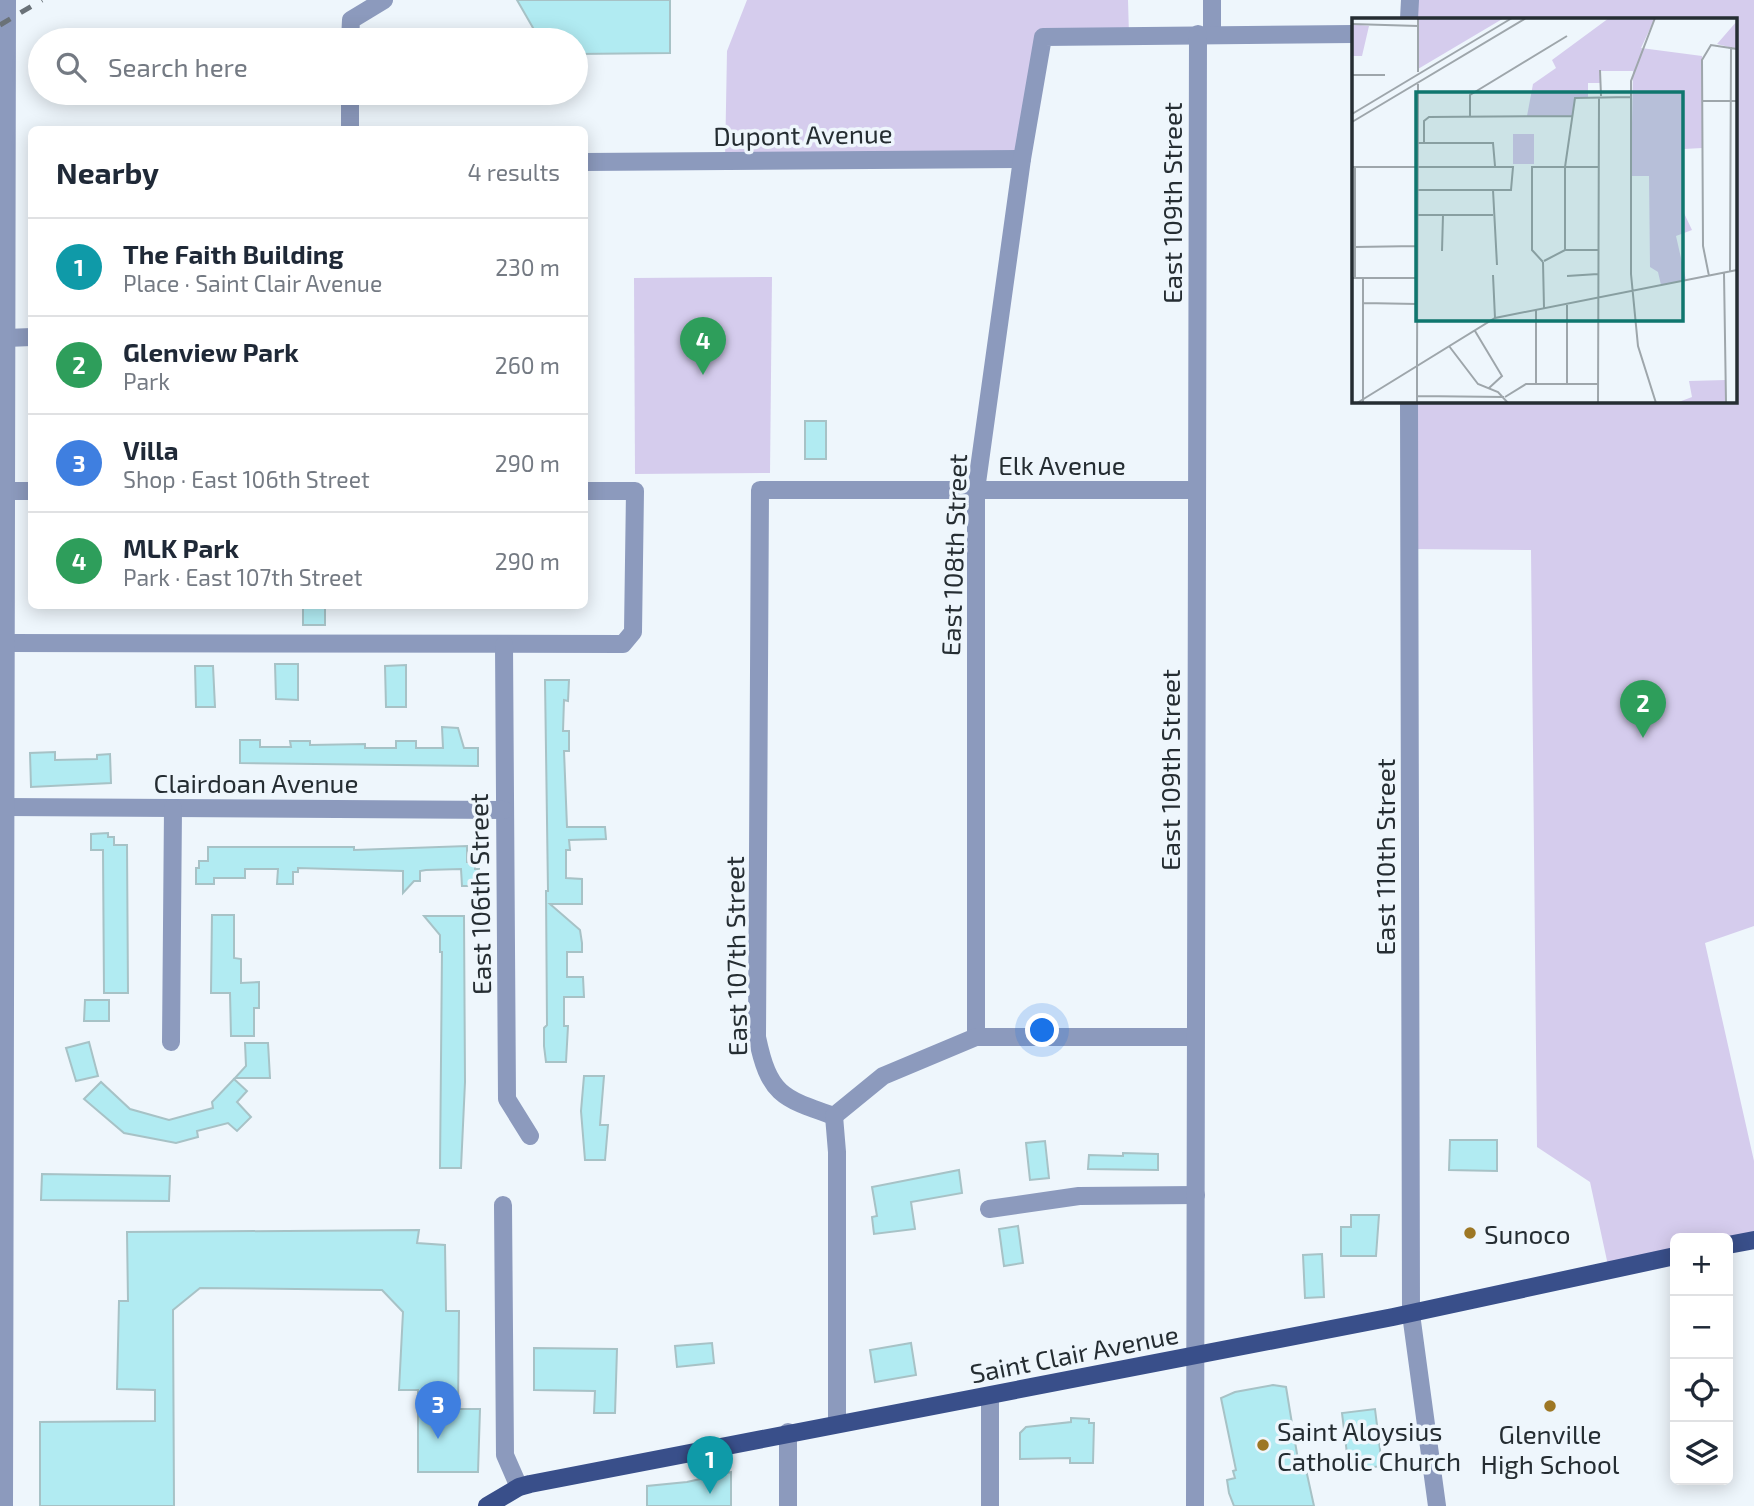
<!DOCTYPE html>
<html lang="en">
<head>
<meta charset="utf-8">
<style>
	body { margin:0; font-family:"Exo 2",sans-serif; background:#f2f2f3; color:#1f2937 }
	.controls { position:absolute; right:21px; bottom:21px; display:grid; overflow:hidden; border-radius:10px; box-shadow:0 4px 18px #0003 }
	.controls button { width:63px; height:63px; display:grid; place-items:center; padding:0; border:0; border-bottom:2px solid #e0e1e3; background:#fff; color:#1f2937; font:35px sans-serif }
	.you { position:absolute; left:1043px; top:1031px; width:24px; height:24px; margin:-18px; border:5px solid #fff; border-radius:50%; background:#1a73e8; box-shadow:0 0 0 10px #1a73e833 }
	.badge { display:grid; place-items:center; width:46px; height:46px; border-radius:50%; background:#111827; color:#fff; font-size:23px; font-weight:700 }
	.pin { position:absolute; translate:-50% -58px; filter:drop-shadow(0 2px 4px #0008) }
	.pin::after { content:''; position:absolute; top:37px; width:24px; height:21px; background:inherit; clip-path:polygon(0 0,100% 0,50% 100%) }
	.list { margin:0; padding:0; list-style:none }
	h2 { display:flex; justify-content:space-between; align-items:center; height:91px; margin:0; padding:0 28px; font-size:30px }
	h2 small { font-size:23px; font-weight:400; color:#747a83 }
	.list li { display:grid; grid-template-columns:46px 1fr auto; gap:21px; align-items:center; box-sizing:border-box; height:98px; padding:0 28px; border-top:2px solid #e0e1e3 }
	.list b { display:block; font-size:26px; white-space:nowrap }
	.list p { margin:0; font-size:23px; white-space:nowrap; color:#747a83 }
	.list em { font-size:23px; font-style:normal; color:#747a83 }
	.icon { flex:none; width:38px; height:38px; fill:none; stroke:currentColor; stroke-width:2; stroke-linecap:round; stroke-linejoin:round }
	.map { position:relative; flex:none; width:1754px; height:1506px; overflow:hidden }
	.search { position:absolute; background:#fff; box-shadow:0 4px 18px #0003; left:28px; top:28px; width:560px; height:77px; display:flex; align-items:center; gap:18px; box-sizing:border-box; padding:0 24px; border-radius:38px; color:#747a83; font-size:26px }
	.panel { position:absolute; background:#fff; box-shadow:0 4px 18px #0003; left:28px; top:126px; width:560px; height:483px; border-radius:10px }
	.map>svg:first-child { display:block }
	.green { fill:#d5cced }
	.building { fill:#b1ebf2; stroke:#a7c2c6; stroke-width:2 }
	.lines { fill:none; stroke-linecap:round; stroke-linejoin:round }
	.minor { stroke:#8c9abd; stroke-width:18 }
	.major { stroke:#394f8a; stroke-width:18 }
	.rail { stroke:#6a7278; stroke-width:5; stroke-dasharray:12 12; stroke-linecap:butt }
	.poi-dot { fill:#9d7724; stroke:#eef6fc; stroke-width:2.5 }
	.labels { text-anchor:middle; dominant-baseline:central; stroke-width:7; stroke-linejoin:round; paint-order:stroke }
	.street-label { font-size:26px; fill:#252d32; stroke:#eef6fc }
	.poi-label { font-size:26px; fill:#252d32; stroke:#eef6fc; text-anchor:start }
	.inset-road { fill:none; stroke:#9ea6ab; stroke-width:2 }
	.view { fill:#0f766e; fill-opacity:0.15; stroke:#0f766e; stroke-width:3.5 }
	.inset-edge { fill:none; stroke:#252d32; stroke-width:3.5 }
</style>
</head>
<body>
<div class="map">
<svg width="1754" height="1506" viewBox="0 0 1754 1506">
	<rect width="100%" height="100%" fill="#eef6fc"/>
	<g class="green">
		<polygon points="747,0 1128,0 1129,35 1041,38 1022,159 725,161 727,51"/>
		<polygon points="1410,0 1754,0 1754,926 1705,943 1754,1161 1754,1240 1675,1238 1675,1256 1609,1270 1590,1182 1537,1147 1531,550 1410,549 1409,401 1735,401 1735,19 1409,19"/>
		<polygon points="772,277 770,473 635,474 634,278"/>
	</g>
	<g class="building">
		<polygon points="517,0 670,0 670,53 576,54 576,40 540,40"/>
		<rect x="805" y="421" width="21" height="38"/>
		<rect x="303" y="606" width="22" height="19"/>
		<polygon points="275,664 298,664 298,700 276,699"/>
		<polygon points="406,665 406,707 386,707 385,666"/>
		<polygon points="195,666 213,666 215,707 196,707"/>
		<polygon points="545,680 569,680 568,701 564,700 563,731 569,731 569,751 564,751 567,827 605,827 606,839 569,840 570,850 566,850 566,878 582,879 582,904 550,904 580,930 582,943 582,952 567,952 567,977 583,977 584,997 564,997 564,1026 568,1026 566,1062 546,1062 544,1046 544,1028 547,1025 546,891 548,891"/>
		<polygon points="442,727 458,728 464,748 478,748 478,766 240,763 240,740 260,740 260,747 291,747 290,741 310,741 310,745 365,744 365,748 396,748 396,741 416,741 416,748 443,748"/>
		<polygon points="55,752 55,760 97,759 97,755 110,754 111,783 31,787 30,753"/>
		<polygon points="108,833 108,837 114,837 114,845 127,845 128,993 104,993 103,850 91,850 91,834"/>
		<polygon points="467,846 467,862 475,862 475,869 479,869 479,886 462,886 461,869 426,870 420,871 420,881 414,881 403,893 403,871 298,868 298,872 293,872 293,884 277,884 278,869 245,869 245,878 214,878 214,884 196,884 196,868 199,868 199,861 208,861 208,847 354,847 354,850"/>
		<polygon points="212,915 234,915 234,958 241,959 241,983 259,982 259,1008 254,1008 254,1036 231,1036 230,993 211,993"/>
		<polygon points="424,916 464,916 465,1082 461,1168 440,1168 442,952 440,952 440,935"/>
		<polygon points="85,1000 109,1000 109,1021 84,1021"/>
		<polygon points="89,1042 98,1076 76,1081 66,1048"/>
		<polygon points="245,1043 268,1043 270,1078 235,1078 246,1066"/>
		<polygon points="584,1076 604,1076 600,1125 608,1125 605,1160 585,1160 581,1111"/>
		<polygon points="234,1079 247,1091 237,1102 251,1117 237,1131 228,1123 197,1131 198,1137 176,1143 124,1133 84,1099 101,1082 130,1109 169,1120 213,1108 212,1102"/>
		<polygon points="1450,1140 1497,1140 1497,1171 1449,1170"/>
		<polygon points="1045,1141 1049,1178 1030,1180 1026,1143"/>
		<polygon points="1123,1153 1158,1154 1158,1170 1088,1169 1089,1155 1123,1156"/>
		<polygon points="959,1170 962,1193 911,1202 915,1229 874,1234 872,1217 877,1216 872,1187"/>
		<polygon points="42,1174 170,1176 169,1201 41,1200"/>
		<polygon points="1351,1215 1379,1215 1376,1256 1341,1256 1341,1227 1351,1227"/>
		<polygon points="1018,1226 1023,1263 1004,1266 999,1229"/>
		<polygon points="419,1230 417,1243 445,1245 446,1311 459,1311 458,1409 480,1409 478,1472 418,1472 418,1390 399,1390 403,1312 382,1290 200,1288 173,1310 174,1506 40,1506 40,1422 155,1421 155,1390 117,1389 119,1301 128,1301 127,1232"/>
		<polygon points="1322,1254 1324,1297 1305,1298 1303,1255"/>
		<polygon points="712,1343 714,1363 677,1367 675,1346"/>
		<polygon points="911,1343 916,1375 875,1382 870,1350"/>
		<polygon points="534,1348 617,1349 615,1413 594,1413 595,1391 534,1390"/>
		<polygon points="1273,1385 1286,1387 1299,1466 1305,1465 1314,1506 1234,1506 1229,1493 1227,1480 1235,1478 1233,1471 1236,1470 1221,1398 1235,1392"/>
		<polygon points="1375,1409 1382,1466 1349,1470 1342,1413"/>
		<polygon points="1071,1418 1089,1419 1089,1423 1094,1423 1093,1463 1070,1463 1070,1458 1020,1459 1020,1433 1026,1427 1071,1422"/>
		<polygon points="731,1472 731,1506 647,1506 647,1486 687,1482"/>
	</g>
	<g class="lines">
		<g class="minor">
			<polyline points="1212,0 1212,34"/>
			<polyline points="1409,19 1410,0"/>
			<polyline points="350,40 351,20 384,0"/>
			<polyline points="350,130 350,93"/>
			<polyline points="584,162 1022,159"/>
			<polyline points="6,338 32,337"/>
			<polyline points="1409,401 1411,1314 1437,1506"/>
			<polyline points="0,491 32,491"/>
			<polyline points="7,643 623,644 633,632 635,491 584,491"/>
			<polyline points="504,645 507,1099 530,1136"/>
			<polyline points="6,807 504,810"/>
			<polyline points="976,1037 976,490 1022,159 1043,37 1353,34"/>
			<polyline points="171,1042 173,808"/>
			<path d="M 834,1116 C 781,1098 769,1094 757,1037 L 760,490 L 1195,490"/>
			<polyline points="834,1116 883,1076 976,1037 1195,1037"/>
			<polyline points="834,1116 837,1152 837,1422"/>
			<polyline points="503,1205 505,1455 519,1487"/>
			<polyline points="989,1209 1079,1196 1196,1195"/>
			<polyline points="990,1397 990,1506"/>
			<polyline points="4,1506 7,0"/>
			<polyline points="788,1506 788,1432"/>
			<polyline points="1195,1506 1198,34"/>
		</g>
		<g class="major">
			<polyline points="1728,1245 1754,1240"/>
			<polyline points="487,1506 519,1487 530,1484 1393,1317 1675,1256"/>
		</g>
		<polyline class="rail" points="0,25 42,0"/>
	</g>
	<g class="poi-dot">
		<circle cx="1470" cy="1233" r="7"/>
		<circle cx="1550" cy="1406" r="7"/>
		<circle cx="1263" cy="1445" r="7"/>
	</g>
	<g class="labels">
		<g class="street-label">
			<text transform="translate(803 134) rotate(-1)">Dupont Avenue</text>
			<text transform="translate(1171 203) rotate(-90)">East 109th Street</text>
			<text x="1062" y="464">Elk Avenue</text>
			<text transform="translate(953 555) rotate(-88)">East 108th Street</text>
			<text transform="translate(1169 770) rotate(-90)">East 109th Street</text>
			<text x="256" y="782">Clairdoan Avenue</text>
			<text transform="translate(1384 857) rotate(-90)">East 110th Street</text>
			<text transform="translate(479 894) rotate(-91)">East 106th Street</text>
			<text transform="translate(735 956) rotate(-91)">East 107th Street</text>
			<text transform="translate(1074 1353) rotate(-11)">Saint Clair Avenue</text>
		</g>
		<g class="poi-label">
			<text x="1484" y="1233">Sunoco</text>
			<text x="1277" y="1430">Saint Aloysius<tspan x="1277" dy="30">Catholic Church</tspan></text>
			<text x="1550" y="1433" text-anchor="middle">Glenville<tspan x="1550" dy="30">High School</tspan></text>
		</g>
	</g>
	<g transform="translate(1352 18)">
		<rect width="385" height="385" fill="#eef6fc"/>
		<path d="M 66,0 L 152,0 L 66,51 ZM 257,0 L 303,0 L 289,30 L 350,38 L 350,130 L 332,131 L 331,193 L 340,212 L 324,218 L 334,262 L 309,267 L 306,254 L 298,249 L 297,158 L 279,158 L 281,53 L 249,53 L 249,65 L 236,65 L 236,79 L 223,80 L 220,98 L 175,98 L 181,66 L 204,50 L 200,42 ZM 385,3 L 385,31 L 365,26 ZM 0,6 L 17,8 L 10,38 L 0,38 ZM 161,116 L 182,116 L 182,146 L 161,146 ZM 374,362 L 374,385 L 324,385 L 340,379 L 337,363 Z" fill="#d5cced"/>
		<path class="inset-road" d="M 303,0 L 279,63 L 279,256 L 286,328 L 304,385M 0,6 L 66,8M 248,52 L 249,78M 66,54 L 66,0M 0,57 L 33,57M 350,83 L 385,83M 0,96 L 160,0M 118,99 L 118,77 L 215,18M 0,104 L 174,0M 65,125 L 141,125 L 143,148M 72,125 L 72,103 L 77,99 L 220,98M 0,149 L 161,149 L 159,172 L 66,172M 3,149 L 3,260M 141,172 L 145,247M 65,197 L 141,197M 3,229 L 65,228M 213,232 L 213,149 L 223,80 L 279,79M 90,233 L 91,197M 192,243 L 213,232 L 246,232M 191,244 L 180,232 L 180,149 L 246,149M 191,244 L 192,290M 378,254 L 379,29M 372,255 L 374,385M 141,257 L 143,300M 215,258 L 246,256M 357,258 L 351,228 L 350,42 L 359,27 L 385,31M 0,260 L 64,260M 11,285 L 65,286M 215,287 L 215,365M 123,313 L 150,358 L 137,370M 97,328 L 126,366 L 146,374 L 156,385M 65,348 L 66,66M 65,348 L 65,385M 184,365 L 184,292M 65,378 L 152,379M 153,379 L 174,366 L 246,366M 5,385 L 143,300 L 385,252M 11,385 L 11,260M 246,385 L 247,79"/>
		<path class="view" d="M 64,74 L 331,74 L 331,303 L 64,303 Z"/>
		<rect width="385" height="385" class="inset-edge"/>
	</g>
</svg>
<div class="controls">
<button>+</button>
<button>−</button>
<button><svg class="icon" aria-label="locate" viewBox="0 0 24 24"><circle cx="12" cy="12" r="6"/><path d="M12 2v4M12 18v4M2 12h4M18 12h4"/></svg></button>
<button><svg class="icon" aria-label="layers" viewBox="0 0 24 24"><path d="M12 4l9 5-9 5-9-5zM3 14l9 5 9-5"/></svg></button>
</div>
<div class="you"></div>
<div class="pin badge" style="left:710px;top:1494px;background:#0f9aa8">1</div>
<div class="pin badge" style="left:1643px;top:738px;background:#2e9e5b">2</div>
<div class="pin badge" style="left:438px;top:1439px;background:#3f7fe0">3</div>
<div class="pin badge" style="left:703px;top:375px;background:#2e9e5b">4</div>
<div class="search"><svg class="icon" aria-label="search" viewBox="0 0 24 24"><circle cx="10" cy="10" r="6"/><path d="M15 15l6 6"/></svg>Search here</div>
<section class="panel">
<h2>Nearby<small>4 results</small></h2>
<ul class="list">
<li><span class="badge" style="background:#0f9aa8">1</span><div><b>The Faith Building</b><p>Place · Saint Clair Avenue</p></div><em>230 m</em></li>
<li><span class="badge" style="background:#2e9e5b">2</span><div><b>Glenview Park</b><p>Park</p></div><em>260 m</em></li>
<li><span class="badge" style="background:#3f7fe0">3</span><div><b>Villa</b><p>Shop · East 106th Street</p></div><em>290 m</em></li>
<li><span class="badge" style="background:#2e9e5b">4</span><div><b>MLK Park</b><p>Park · East 107th Street</p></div><em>290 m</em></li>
</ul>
</section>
</div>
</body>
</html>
